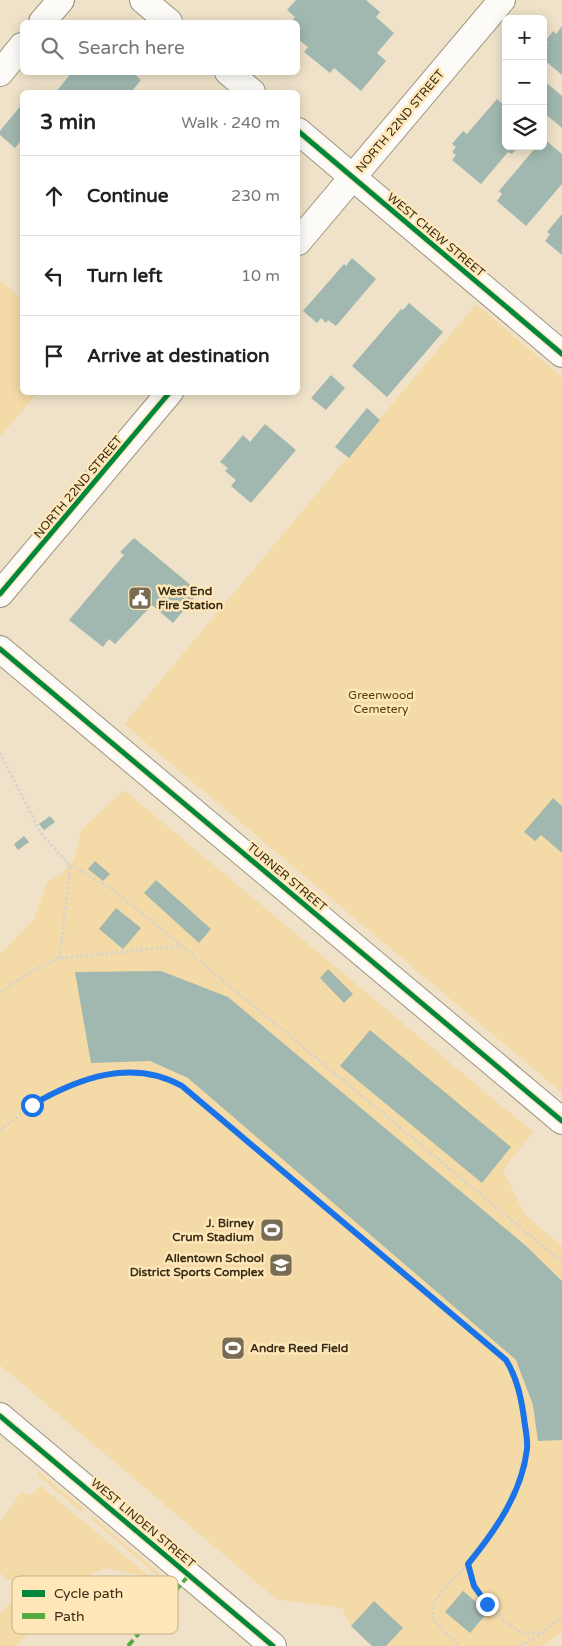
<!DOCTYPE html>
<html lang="en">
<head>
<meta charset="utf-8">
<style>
	body { margin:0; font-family:"Varela Round",sans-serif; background:#f6f6f6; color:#222 }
	.controls { position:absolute; right:15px; top:15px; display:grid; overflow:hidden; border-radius:8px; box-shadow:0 2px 12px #0003 }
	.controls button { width:45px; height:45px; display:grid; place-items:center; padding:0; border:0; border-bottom:1px solid #e0e0e0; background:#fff; color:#222; font:25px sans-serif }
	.stop { position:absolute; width:15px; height:15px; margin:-11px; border:4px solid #1a73e8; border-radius:50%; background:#fff }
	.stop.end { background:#1a73e8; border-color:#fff; box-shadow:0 1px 5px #0008 }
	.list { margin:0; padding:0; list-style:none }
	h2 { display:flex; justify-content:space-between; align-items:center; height:65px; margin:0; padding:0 20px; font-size:21px }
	h2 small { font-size:16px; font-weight:400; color:#767676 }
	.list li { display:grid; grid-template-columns:32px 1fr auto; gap:15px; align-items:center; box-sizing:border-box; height:80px; padding:0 20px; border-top:1px solid #e0e0e0 }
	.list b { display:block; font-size:19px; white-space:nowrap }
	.list em { font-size:16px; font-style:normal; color:#767676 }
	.icon { flex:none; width:28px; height:28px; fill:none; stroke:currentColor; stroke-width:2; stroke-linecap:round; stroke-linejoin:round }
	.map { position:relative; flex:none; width:562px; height:1646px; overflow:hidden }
	.search { position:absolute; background:#fff; box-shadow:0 2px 12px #0003; left:20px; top:20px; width:280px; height:55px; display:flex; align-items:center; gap:12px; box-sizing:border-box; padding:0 18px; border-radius:8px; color:#767676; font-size:19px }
	.panel { position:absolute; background:#fff; box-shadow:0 2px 12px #0003; left:20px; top:90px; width:280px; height:305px; border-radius:8px }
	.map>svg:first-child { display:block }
	.green { fill:#f4daa6 }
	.building { fill:#a0b8af }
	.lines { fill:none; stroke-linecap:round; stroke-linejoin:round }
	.minor-casing { stroke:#9f947e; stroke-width:28 }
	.path { stroke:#d7d4cc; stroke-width:3; stroke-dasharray:2.5 2.5; stroke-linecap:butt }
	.minor { stroke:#fdfbf7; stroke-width:26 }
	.quiet { stroke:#55ab42; stroke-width:4; stroke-dasharray:8 4; stroke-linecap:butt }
	.cycleway-casing { stroke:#ffe7b9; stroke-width:8 }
	.cycleway { stroke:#00873e; stroke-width:5 }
	.route { stroke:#1a73e8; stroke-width:6 }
	.labels { text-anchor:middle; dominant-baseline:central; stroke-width:5; stroke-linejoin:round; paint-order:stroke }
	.street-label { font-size:12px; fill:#382d16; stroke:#ffe7b9 }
	.poi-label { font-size:12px; font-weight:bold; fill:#382d16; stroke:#ffe7b9; text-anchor:start }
	.park-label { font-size:12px; fill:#533d09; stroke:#ffe7b9 }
	.key { fill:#ffe7b9; stroke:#c3af88; stroke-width:1 }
	.key-label { font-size:14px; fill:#382d16 }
</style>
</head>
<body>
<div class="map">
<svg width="562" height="1646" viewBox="0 0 562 1646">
	<rect width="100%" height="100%" fill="#efe2c9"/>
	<g class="green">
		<polygon points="0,280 22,299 22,392 37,393 0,437"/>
		<polygon points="476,304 562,377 562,1093 124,724"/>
		<polygon points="124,790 533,1132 503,1170 525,1215 562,1246 562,1632 543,1646 372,1646 351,1626 342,1608 276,1599 0,1365 0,954 34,919 47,882 62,874 75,858 81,830"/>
		<polygon points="39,1472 84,1509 82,1512 37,1475"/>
		<polygon points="41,1486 150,1577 104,1568 72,1584 17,1646 0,1646 0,1614 16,1597 12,1582 0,1573 0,1523 22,1491 25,1494 33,1494"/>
		<polygon points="93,1517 160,1574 158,1576 91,1519"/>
	</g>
	<g class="building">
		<polygon points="296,0 366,0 380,12 376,17 394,33 377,53 386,61 361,91 334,68 330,73 304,52 308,47 298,39 298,22 291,22 295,17 287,10"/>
		<polygon points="562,26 562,75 543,59 543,49 548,43 546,40 553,31 556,34"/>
		<polygon points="72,72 132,72 141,80 131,92 56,92"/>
		<polygon points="548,84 562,96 562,128 543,112 543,89"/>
		<polygon points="497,99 506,107 506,146 519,146 512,154 508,152 481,184 452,160 456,155 452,152 456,147 452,144 463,131 467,134"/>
		<polygon points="22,104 22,139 15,148 0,135 0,131"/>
		<polygon points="543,138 562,154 562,184 526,226 497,201 502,194 499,191 537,146 543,146"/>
		<polygon points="562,214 562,255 545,241 550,234 547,232"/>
		<polygon points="352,258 376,279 336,326 328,320 326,323 321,318 317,323 303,311 344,264 346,266"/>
		<polygon points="409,303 443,332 387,397 352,366 401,309 403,310"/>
		<polygon points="331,375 345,388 326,410 311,398"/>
		<polygon points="367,408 380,420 349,458 335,447"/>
		<polygon points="265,424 296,450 251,503 231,486 236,480 225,471 228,468 220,462 243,435 250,442"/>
		<polygon points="134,538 199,592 173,623 152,605 115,644 109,639 103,647 69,620 124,555 120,552"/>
		<polygon points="553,798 562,806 562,853 541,835 535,841 524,832"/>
		<polygon points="50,816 55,822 44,830 39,824"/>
		<polygon points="24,836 29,842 18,850 14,844"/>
		<polygon points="95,861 110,874 103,881 88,869"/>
		<polygon points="156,880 211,929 199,943 144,893"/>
		<polygon points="116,908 141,928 123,949 99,929"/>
		<polygon points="328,969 353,994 344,1003 320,978"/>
		<polygon points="161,971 228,997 525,1245 562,1281 562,1440 538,1441 533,1405 516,1360 188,1078 150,1061 91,1063 75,972"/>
		<polygon points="370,1030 511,1147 482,1183 340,1066"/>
		<polygon points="463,1591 488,1612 470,1633 445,1612"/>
		<polygon points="374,1601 403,1628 386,1646 372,1646 351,1626"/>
	</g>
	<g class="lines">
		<g class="minor-casing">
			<g id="minor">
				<polyline points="143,0 169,22"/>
				<polyline points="42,22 61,0"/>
				<polyline points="228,72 252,92"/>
				<polyline points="0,73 22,46"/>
				<polyline points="298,131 562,354"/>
				<polyline points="298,242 502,0"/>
				<polyline points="0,594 170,392"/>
				<polyline points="0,649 562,1121"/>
				<polyline points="0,1416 273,1646"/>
			</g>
		</g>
		<g class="path">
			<polyline points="0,753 41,833 70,866 60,958"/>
			<polyline points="67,863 114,890 562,1262"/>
			<polyline points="0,992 36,969 60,958 181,946"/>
			<path d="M 0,1131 C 46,1088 121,1052 182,1086 L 506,1359 C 518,1380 530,1424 528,1448 C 524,1490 495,1532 469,1563 C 462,1571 437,1595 434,1603 C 432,1608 433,1614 433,1619 L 459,1646"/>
			<polyline points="468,1565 474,1586 487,1604 505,1621 521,1633 542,1633"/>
			<polyline points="520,1646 542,1633 562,1616"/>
		</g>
		<use href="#minor" class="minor"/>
		<polyline class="quiet" points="128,1646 189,1575"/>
		<g class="cycleway-casing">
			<g id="cycleway">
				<polyline points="298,131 562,354"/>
				<polyline points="0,594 170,392"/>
				<polyline points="0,649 562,1121"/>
				<polyline points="0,1416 273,1646"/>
			</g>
		</g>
		<use href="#cycleway" class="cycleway"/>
	</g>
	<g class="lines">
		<path class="route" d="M 32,1105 C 78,1078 132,1058 182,1086 L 506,1360 C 517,1378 521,1397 524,1418 C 525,1428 528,1439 527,1449 C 522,1493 495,1531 468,1564 L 474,1586 L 487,1604"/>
	</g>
	<defs>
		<g id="civic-square" transform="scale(1.25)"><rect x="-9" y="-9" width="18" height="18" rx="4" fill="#786c55" stroke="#ffe7b9"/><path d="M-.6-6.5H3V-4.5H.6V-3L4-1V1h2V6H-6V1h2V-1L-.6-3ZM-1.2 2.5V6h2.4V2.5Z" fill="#fff"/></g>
		<g id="stadium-square" transform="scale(1.25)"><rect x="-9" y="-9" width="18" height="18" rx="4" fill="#786c55" stroke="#ffe7b9"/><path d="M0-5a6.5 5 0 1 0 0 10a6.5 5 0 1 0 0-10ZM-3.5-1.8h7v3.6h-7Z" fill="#fff"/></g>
		<g id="school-square" transform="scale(1.25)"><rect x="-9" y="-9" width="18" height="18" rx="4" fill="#786c55" stroke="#ffe7b9"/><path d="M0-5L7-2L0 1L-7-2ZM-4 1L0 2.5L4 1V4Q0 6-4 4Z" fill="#fff"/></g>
	</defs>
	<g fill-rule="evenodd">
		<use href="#civic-square" x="140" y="598"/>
		<use href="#stadium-square" x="272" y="1230"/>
		<use href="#school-square" x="281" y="1265"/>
		<use href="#stadium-square" x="233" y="1348"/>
	</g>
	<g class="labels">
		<g class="street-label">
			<text transform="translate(400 121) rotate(-50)">NORTH 22ND STREET</text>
			<text transform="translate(436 235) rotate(40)">WEST CHEW STREET</text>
			<text transform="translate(78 487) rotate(-50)">NORTH 22ND STREET</text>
			<text transform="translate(287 877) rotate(40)">TURNER STREET</text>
			<text transform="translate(143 1523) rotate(40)">WEST LINDEN STREET</text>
		</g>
		<g class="poi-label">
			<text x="158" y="591">West End<tspan x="158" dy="14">Fire Station</tspan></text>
			<text x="254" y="1223" text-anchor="end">J. Birney<tspan x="254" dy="14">Crum Stadium</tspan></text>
			<text x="264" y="1258" text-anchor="end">Allentown School<tspan x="264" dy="14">District Sports Complex</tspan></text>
			<text x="250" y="1348">Andre Reed Field</text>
		</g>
		<g class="park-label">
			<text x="381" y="695">Greenwood<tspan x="381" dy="14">Cemetery</tspan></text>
		</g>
	</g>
	<rect x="12" y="1576" width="166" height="58" rx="8" class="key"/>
	<rect x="22" y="1590" width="23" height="7" fill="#00873e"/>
	<rect x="22" y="1613" width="23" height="6" fill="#55ab42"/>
	<g class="key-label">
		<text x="54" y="1598">Cycle path</text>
		<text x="54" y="1621">Path</text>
	</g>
</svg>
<div class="controls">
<button>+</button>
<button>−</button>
<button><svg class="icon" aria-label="layers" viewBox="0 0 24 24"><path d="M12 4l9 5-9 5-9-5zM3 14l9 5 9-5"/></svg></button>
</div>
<div class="stop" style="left:32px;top:1105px"></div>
<div class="stop end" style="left:487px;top:1604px"></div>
<div class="search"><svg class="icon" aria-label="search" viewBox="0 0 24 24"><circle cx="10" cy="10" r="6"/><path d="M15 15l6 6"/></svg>Search here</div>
<section class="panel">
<h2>3 min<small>Walk · 240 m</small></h2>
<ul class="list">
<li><svg class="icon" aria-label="ahead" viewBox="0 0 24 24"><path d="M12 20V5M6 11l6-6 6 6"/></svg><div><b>Continue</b></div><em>230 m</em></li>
<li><svg class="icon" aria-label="left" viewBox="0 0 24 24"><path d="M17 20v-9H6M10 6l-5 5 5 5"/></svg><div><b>Turn left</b></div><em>10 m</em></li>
<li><svg class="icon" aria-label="arrive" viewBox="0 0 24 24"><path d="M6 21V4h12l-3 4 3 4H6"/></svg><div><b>Arrive at destination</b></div></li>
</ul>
</section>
</div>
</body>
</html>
